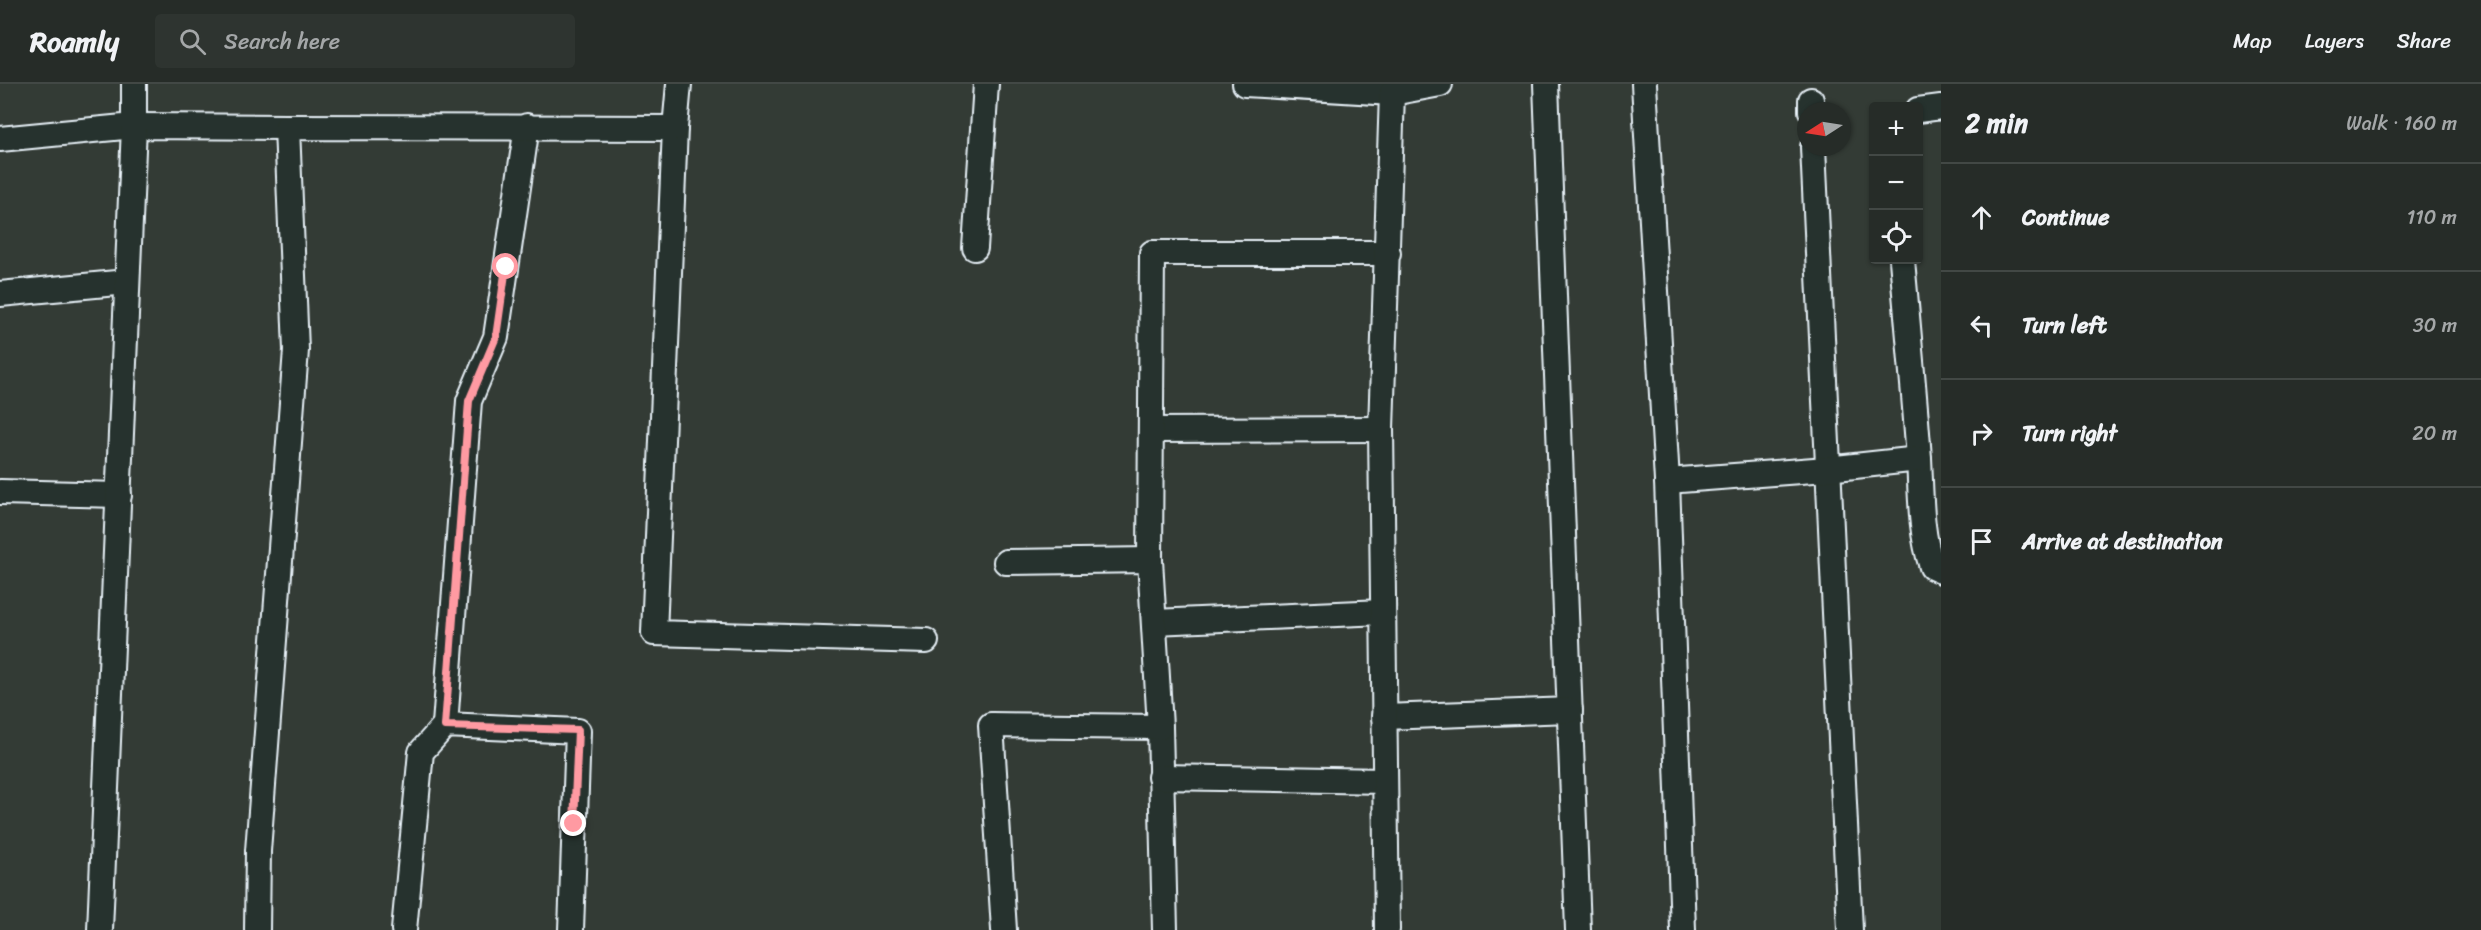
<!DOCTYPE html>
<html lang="en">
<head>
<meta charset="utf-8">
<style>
	body { margin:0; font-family:Sriracha,sans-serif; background:#2e3430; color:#f1f3f6 }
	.controls { position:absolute; right:18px; top:18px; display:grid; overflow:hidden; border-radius:6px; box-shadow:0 2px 4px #0004 }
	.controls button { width:54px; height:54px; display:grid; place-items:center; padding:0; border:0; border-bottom:2px solid #424845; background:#262c28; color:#f1f3f6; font:30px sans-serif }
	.compass { position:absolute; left:1797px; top:18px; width:54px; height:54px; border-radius:50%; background:#262c28; box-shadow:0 2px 4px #0004; rotate:258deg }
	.stop { position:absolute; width:18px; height:18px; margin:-14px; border:4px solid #ff9aa2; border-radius:50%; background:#fff }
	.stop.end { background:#ff9aa2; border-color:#fff; box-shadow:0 2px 6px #0008 }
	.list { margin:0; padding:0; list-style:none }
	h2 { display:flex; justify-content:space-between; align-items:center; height:78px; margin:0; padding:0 24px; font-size:26px }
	h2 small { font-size:20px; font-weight:400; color:#a4a7a8 }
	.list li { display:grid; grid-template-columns:39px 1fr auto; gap:18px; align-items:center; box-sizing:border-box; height:108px; padding:0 24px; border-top:2px solid #424845 }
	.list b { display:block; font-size:22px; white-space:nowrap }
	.list em { font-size:20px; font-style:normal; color:#a4a7a8 }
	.icon { flex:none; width:33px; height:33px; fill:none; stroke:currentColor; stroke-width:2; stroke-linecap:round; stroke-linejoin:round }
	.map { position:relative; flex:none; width:1941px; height:846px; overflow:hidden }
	header { display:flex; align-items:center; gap:36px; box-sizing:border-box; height:84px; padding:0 30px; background:#262c28; border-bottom:2px solid #424845 }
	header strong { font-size:28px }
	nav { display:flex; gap:33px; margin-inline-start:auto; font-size:21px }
	.search { width:420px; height:54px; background:#2e3430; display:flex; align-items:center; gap:15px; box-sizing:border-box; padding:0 21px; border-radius:6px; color:#a4a7a8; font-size:22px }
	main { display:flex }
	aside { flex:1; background:#262c28 }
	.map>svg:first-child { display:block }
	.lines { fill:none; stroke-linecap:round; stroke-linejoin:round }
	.street-casing { stroke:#e8f1f8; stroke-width:28 }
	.street { stroke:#26332d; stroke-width:24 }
	.route { stroke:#ff9aa2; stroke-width:8 }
</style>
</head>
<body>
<header>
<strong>Roamly</strong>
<div class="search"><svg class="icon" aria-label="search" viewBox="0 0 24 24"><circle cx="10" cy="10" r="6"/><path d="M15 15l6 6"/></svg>Search here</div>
<nav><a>Map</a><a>Layers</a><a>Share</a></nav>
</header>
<main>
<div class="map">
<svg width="1941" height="846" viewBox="0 0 1941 846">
	<rect width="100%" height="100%" fill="#333b35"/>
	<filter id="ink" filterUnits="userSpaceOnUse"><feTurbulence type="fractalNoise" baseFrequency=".0167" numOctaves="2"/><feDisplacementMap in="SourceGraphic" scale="12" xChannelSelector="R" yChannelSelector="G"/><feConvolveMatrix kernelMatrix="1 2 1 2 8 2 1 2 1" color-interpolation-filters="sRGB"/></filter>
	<g filter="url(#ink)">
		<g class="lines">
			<g class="street-casing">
				<g id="street">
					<polyline points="1245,0 1392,9"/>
					<polyline points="1546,0 1578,846"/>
					<polyline points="1644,0 1667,397 1683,846"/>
					<polyline points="1811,16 1811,27"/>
					<polyline points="1918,26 1941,23"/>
					<polyline points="675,44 654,549 926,557"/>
					<polyline points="0,55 134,42 287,43"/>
					<polyline points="1813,63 1850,846"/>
					<polyline points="975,164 986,0"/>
					<path d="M 1902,176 C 1908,242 1914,308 1919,374 C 1921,411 1920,447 1932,483 L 1941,487"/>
					<polyline points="0,210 127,198"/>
					<polyline points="1151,346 1381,345"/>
					<polyline points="1667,397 1827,385 1919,375"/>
					<polyline points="0,408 119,411"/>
					<polyline points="1150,476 1152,169 1388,169"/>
					<polyline points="1154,538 1383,528"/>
					<polyline points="1384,633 1570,626"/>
					<polyline points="445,641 469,317 496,253 527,42"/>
					<polyline points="1160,643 1165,846"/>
					<polyline points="1160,693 1385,697"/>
					<polyline points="100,846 134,42 134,0"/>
					<polyline points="257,846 258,767 296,266 287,43 675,44 679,0"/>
					<polyline points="404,846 421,668 445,641 578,647 571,846"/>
					<polyline points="1004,846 991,641 1160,643 1150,476 1006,478"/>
					<polyline points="1387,846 1381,345 1392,9 1440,0"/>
				</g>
			</g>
			<use href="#street" class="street"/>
		</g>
	</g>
	<g class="lines" filter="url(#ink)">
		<polyline class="route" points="506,183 496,253 469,317 445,642 578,646 574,740"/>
	</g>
</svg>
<div class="controls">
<button>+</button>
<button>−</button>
<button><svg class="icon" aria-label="locate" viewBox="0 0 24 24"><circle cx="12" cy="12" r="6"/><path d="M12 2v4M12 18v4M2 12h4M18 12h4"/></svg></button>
</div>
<svg class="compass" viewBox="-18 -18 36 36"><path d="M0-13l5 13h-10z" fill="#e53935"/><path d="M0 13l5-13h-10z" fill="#a4a7a8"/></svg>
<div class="stop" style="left:506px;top:183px"></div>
<div class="stop end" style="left:574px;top:740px"></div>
</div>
<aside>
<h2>2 min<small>Walk · 160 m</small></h2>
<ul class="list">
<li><svg class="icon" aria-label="ahead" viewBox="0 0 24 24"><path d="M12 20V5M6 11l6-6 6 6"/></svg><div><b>Continue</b></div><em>110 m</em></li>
<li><svg class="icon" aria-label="left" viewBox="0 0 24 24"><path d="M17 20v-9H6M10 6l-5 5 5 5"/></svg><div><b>Turn left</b></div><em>30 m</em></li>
<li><svg class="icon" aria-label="right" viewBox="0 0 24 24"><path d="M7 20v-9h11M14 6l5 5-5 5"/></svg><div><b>Turn right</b></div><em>20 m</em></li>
<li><svg class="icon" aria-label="arrive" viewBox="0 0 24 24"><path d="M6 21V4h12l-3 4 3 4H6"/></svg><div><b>Arrive at destination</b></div></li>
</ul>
</aside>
</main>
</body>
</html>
